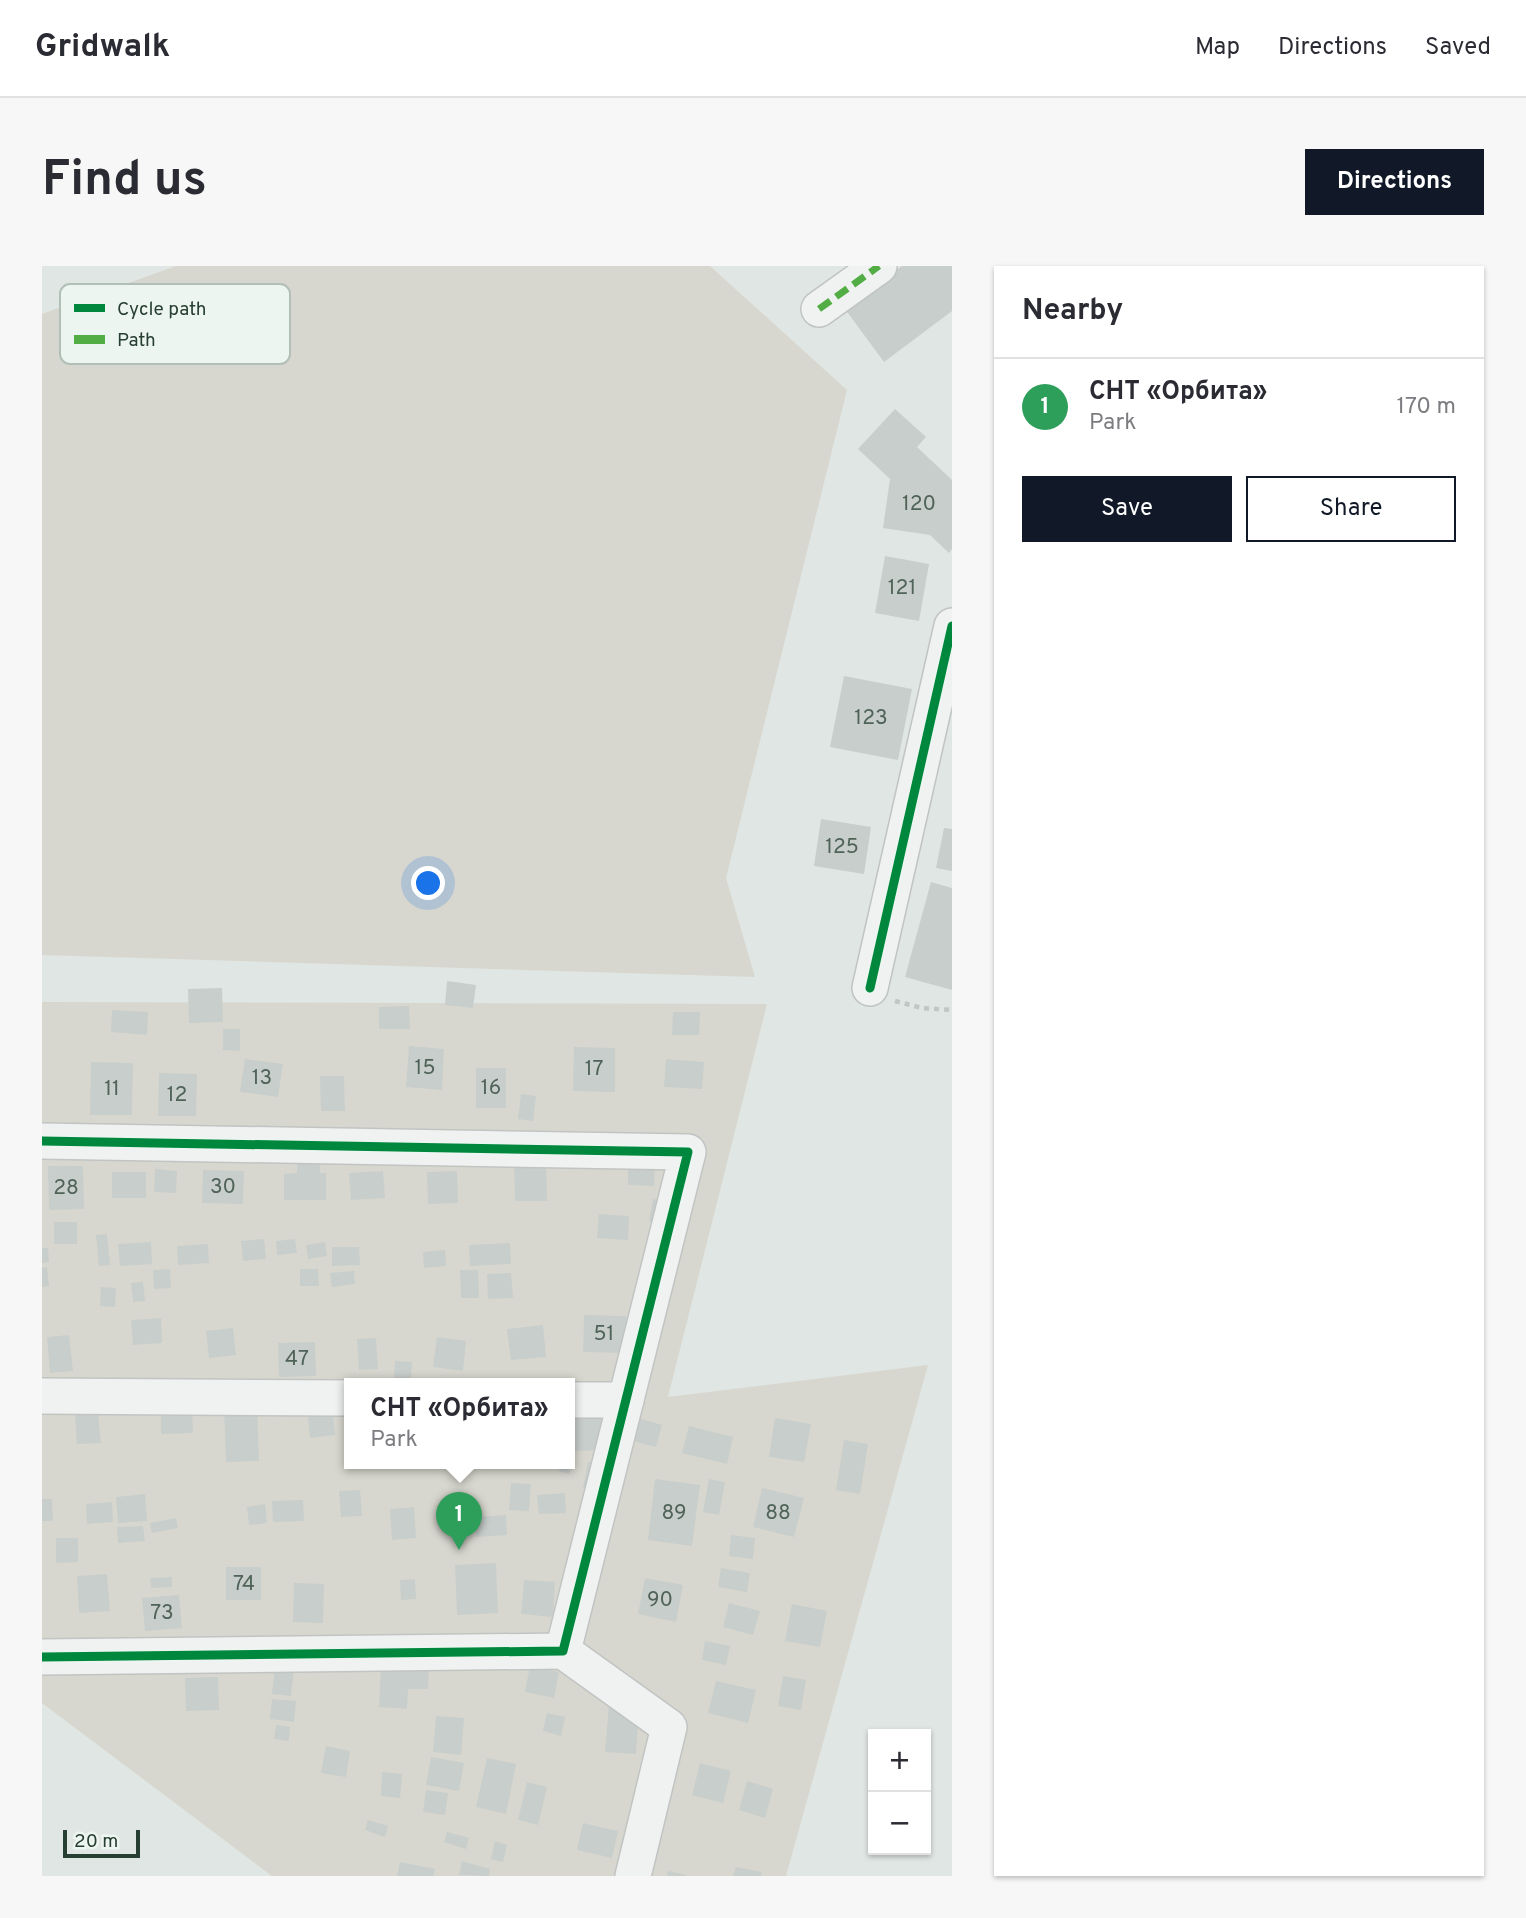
<!DOCTYPE html>
<html lang="en">
<head>
<meta charset="utf-8">
<style>
	body { margin:0; font-family:Overpass,sans-serif; background:#f7f7f7; color:#2b2b33 }
	.controls { position:absolute; right:21px; bottom:21px; display:grid; overflow:hidden; border-radius:0px; box-shadow:0 2px 5px #0004 }
	.controls button { width:63px; height:63px; display:grid; place-items:center; padding:0; border:0; border-bottom:2px solid #e1e1e2; background:#fff; color:#2b2b33; font:35px sans-serif }
	.scale { position:absolute; left:21px; bottom:18px; width:77px; box-sizing:border-box; padding-left:7px; border:4px solid #273e32; border-top:0; font-size:19px; line-height:24px; white-space:nowrap; color:#273e32; -webkit-text-stroke:5px #edf5f1; paint-order:stroke }
	.you { position:absolute; left:387px; top:618px; width:24px; height:24px; margin:-18px; border:5px solid #fff; border-radius:50%; background:#1a73e8; box-shadow:0 0 0 10px #1a73e833 }
	.badge { display:grid; place-items:center; width:46px; height:46px; border-radius:50%; background:#111827; color:#fff; font-size:23px; font-weight:700 }
	.pin { position:absolute; translate:-50% -58px; filter:drop-shadow(0 2px 4px #0008) }
	.pin::after { content:''; position:absolute; top:37px; width:24px; height:21px; background:inherit; clip-path:polygon(0 0,100% 0,50% 100%) }
	.popup { position:absolute; left:302px; top:1112px; width:231px; height:91px; box-sizing:border-box; display:grid; place-content:center; border-radius:0px; background:#fff; filter:drop-shadow(0 2px 5px #0005); font-size:23px; white-space:nowrap; color:#7c7c81 }
	.popup b { font-size:26px; color:#2b2b33 }
	.popup::after { content:''; position:absolute; left:50%; top:100%; margin-left:-14px; border:14px solid transparent; border-top-color:#fff }
	.list { margin:0; padding:0; list-style:none }
	h2 { display:flex; justify-content:space-between; align-items:center; height:91px; margin:0; padding:0 28px; font-size:30px }
	h2 small { font-size:23px; font-weight:400; color:#7c7c81 }
	.list li { display:grid; grid-template-columns:46px 1fr auto; gap:21px; align-items:center; box-sizing:border-box; height:98px; padding:0 28px; border-top:2px solid #e1e1e2 }
	.list b { display:block; font-size:26px; white-space:nowrap }
	.list p { margin:0; font-size:23px; white-space:nowrap; color:#7c7c81 }
	.list em { font-size:23px; font-style:normal; color:#7c7c81 }
	.actions { display:flex; gap:14px; padding:21px 28px }
	.actions a { flex:1; padding:16px 0; border:2px solid #111827; border-radius:0px; text-align:center; font-size:24px; color:#111827 }
	.actions .main { background:#111827; color:#fff }
	.map { position:relative; flex:none; width:910px; height:1610px; overflow:hidden; border-radius:0px }
	header { display:flex; align-items:center; gap:42px; box-sizing:border-box; height:98px; padding:0 35px; background:#fff; border-bottom:2px solid #e1e1e2 }
	header strong { font-size:33px }
	nav { display:flex; gap:38px; margin-inline-start:auto; font-size:24px }
	.intro { display:flex; align-items:center; justify-content:space-between; box-sizing:border-box; height:168px; padding:0 42px }
	h1 { margin:0; font-size:49px }
	.button { padding:18px 32px; border-radius:0px; background:#111827; color:#fff; font-size:24px; font-weight:700 }
	main { display:flex; gap:42px; padding:0 42px }
	aside { flex:1; background:#fff; border-radius:0px; box-shadow:0 2px 5px #0004 }
	.map>svg:first-child { display:block }
	.green { fill:#d8d7cf; fill-rule:evenodd }
	.building { fill:#c8cecb }
	.lines { fill:none; stroke-linecap:round; stroke-linejoin:round }
	.minor-casing { stroke:#c0c4c2; stroke-width:38 }
	.path { stroke:#c0c6c3; stroke-width:4.5; stroke-dasharray:5 5; stroke-linecap:butt }
	.minor { stroke:#f0f2f1; stroke-width:35 }
	.quiet { stroke:#53ad45; stroke-width:7; stroke-dasharray:14 7; stroke-linecap:butt }
	.cycleway-casing { stroke:#edf5f1; stroke-width:13 }
	.cycleway { stroke:#00873e; stroke-width:9 }
	.labels { text-anchor:middle; dominant-baseline:central; stroke-width:6; stroke-linejoin:round; paint-order:stroke }
	.number-label { font-size:21px; fill:#506359 }
	.key { fill:#edf5f1; stroke:#b2beb8; stroke-width:2 }
	.key-label { font-size:19px; fill:#273e32 }
</style>
</head>
<body>
<header>
<strong>Gridwalk</strong>
<nav><a>Map</a><a>Directions</a><a>Saved</a></nav>
</header>
<div class="intro"><h1>Find us</h1><a class="button">Directions</a></div>
<main>
<div class="map">
<svg width="910" height="1610" viewBox="0 0 910 1610">
	<rect width="100%" height="100%" fill="#e0e6e3"/>
	<g class="green">
		<polygon points="134,0 668,0 805,124 684,612 713,711 0,689 0,48"/>
		<path d="M 0,736 L 725,738 L 626,1131 L 886,1099 L 744,1610 L 230,1610 L 0,1437 ZM 307,1118 L 527,1118 L 527,1198 L 307,1198 Z"/>
	</g>
	<g class="building">
		<polygon points="860,0 910,0 910,45 842,96 803,43"/>
		<polygon points="853,143 884,171 875,181 910,214 910,283 907,287 888,269 841,262 848,213 816,183"/>
		<polygon points="843,290 887,298 877,355 833,347"/>
		<polygon points="802,410 870,423 856,494 788,481"/>
		<polygon points="779,553 829,561 822,608 772,600"/>
		<polygon points="902,562 910,563 910,605 894,602"/>
		<polygon points="889,616 910,622 910,724 863,711"/>
		<polygon points="405,715 434,719 431,742 403,739"/>
		<polygon points="180,722 181,756 147,757 146,723"/>
		<polygon points="367,740 368,763 337,763 337,741"/>
		<polygon points="70,744 106,746 105,769 69,766"/>
		<polygon points="631,746 658,746 657,769 630,769"/>
		<polygon points="181,763 198,763 198,785 181,784"/>
		<polygon points="367,780 402,783 400,824 364,821"/>
		<polygon points="532,781 573,782 573,826 531,825"/>
		<polygon points="203,793 241,798 236,831 198,826"/>
		<polygon points="624,793 662,796 660,823 622,821"/>
		<polygon points="49,796 91,797 90,849 48,849"/>
		<rect x="434" y="802" width="30" height="40"/>
		<polygon points="117,807 155,808 154,850 116,850"/>
		<polygon points="278,810 302,810 303,845 279,845"/>
		<polygon points="479,828 494,830 491,855 476,853"/>
		<polygon points="256,886 278,886 278,907 284,907 284,934 242,934 242,908 255,907"/>
		<polygon points="504,892 505,935 473,935 472,893"/>
		<polygon points="586,895 613,896 612,920 586,919"/>
		<polygon points="6,900 41,900 42,943 7,944"/>
		<polygon points="113,903 135,905 134,927 112,926"/>
		<polygon points="161,904 202,905 201,938 160,937"/>
		<polygon points="341,905 343,932 309,934 307,907"/>
		<polygon points="415,905 416,937 386,938 385,906"/>
		<rect x="70" y="906" width="34" height="26"/>
		<polygon points="611,933 627,936 624,958 607,955"/>
		<polygon points="557,948 587,950 586,974 555,972"/>
		<rect x="12" y="956" width="23" height="22"/>
		<polygon points="65,968 68,999 57,1000 54,969"/>
		<polygon points="222,973 224,993 201,995 199,975"/>
		<polygon points="253,973 255,987 235,989 234,975"/>
		<polygon points="109,976 110,998 78,1000 76,978"/>
		<polygon points="283,976 285,990 266,993 264,979"/>
		<polygon points="468,977 469,998 428,1000 427,979"/>
		<polygon points="166,978 167,997 136,999 135,980"/>
		<polygon points="290,981 317,981 318,999 290,1000"/>
		<polygon points="0,982 6,982 7,996 0,997"/>
		<polygon points="403,984 404,1000 382,1002 381,986"/>
		<polygon points="5,1001 7,1020 0,1021 0,1002"/>
		<polygon points="128,1003 129,1022 112,1023 111,1004"/>
		<polygon points="258,1003 276,1003 277,1020 258,1020"/>
		<polygon points="418,1004 436,1004 437,1032 419,1032"/>
		<polygon points="312,1005 313,1018 290,1021 288,1007"/>
		<polygon points="469,1007 471,1032 446,1033 445,1008"/>
		<polygon points="101,1016 103,1035 91,1036 89,1017"/>
		<polygon points="59,1021 74,1022 73,1041 58,1040"/>
		<polygon points="542,1049 584,1050 583,1087 541,1086"/>
		<polygon points="119,1052 120,1077 91,1079 89,1054"/>
		<polygon points="501,1059 504,1091 469,1094 465,1063"/>
		<polygon points="191,1062 194,1089 167,1092 164,1065"/>
		<polygon points="27,1069 31,1105 8,1107 5,1071"/>
		<polygon points="395,1071 424,1075 421,1105 391,1101"/>
		<polygon points="334,1072 336,1103 317,1104 315,1073"/>
		<polygon points="273,1076 274,1110 237,1111 236,1077"/>
		<polygon points="353,1095 370,1096 369,1114 352,1113"/>
		<polygon points="215,1140 217,1195 184,1196 182,1141"/>
		<polygon points="119,1142 150,1142 151,1167 119,1168"/>
		<polygon points="56,1148 59,1177 35,1178 33,1149"/>
		<polygon points="291,1148 293,1169 268,1172 266,1150"/>
		<polygon points="528,1152 562,1152 562,1184 528,1185"/>
		<polygon points="597,1152 620,1159 614,1181 591,1175"/>
		<polygon points="733,1152 769,1158 762,1196 727,1191"/>
		<polygon points="647,1160 691,1171 685,1198 640,1187"/>
		<polygon points="802,1174 826,1178 818,1228 794,1224"/>
		<polygon points="527,1192 531,1193 527,1208 517,1205 519,1198 527,1198"/>
		<polygon points="546,1196 559,1198 554,1225 541,1222"/>
		<polygon points="324,1198 366,1198 366,1202 324,1203"/>
		<polygon points="613,1213 658,1219 650,1280 606,1274"/>
		<polygon points="667,1213 683,1216 677,1249 661,1246"/>
		<polygon points="469,1217 489,1218 487,1245 467,1244"/>
		<polygon points="720,1222 762,1232 752,1271 711,1261"/>
		<polygon points="318,1224 320,1250 299,1251 297,1225"/>
		<polygon points="523,1227 524,1247 497,1248 495,1229"/>
		<polygon points="103,1228 105,1255 76,1257 74,1231"/>
		<polygon points="0,1233 10,1233 11,1255 0,1255"/>
		<polygon points="261,1234 262,1255 231,1256 230,1235"/>
		<polygon points="70,1236 71,1256 45,1258 44,1238"/>
		<polygon points="223,1238 225,1257 207,1259 205,1241"/>
		<polygon points="372,1241 374,1272 350,1274 348,1243"/>
		<polygon points="464,1249 465,1269 434,1271 432,1251"/>
		<polygon points="134,1252 136,1262 110,1267 108,1257"/>
		<polygon points="101,1260 103,1275 76,1277 75,1261"/>
		<polygon points="689,1269 713,1272 711,1293 687,1290"/>
		<polygon points="14,1272 36,1272 36,1296 14,1297"/>
		<polygon points="454,1297 456,1347 415,1349 413,1299"/>
		<rect x="184" y="1301" width="35" height="33"/>
		<polygon points="679,1302 708,1307 705,1326 676,1321"/>
		<polygon points="65,1308 68,1345 37,1347 35,1310"/>
		<polygon points="130,1311 130,1321 109,1322 108,1312"/>
		<polygon points="603,1312 641,1319 634,1356 596,1348"/>
		<polygon points="373,1313 374,1333 359,1334 358,1314"/>
		<polygon points="482,1314 513,1316 511,1351 479,1348"/>
		<polygon points="252,1317 282,1318 281,1357 251,1356"/>
		<polygon points="137,1329 140,1362 103,1365 100,1332"/>
		<polygon points="687,1337 718,1345 711,1369 681,1361"/>
		<polygon points="750,1338 785,1345 778,1381 743,1375"/>
		<polygon points="663,1375 688,1380 684,1399 660,1394"/>
		<polygon points="339,1399 387,1400 386,1423 366,1423 365,1443 337,1441"/>
		<polygon points="233,1400 252,1403 249,1430 230,1428"/>
		<polygon points="488,1400 517,1406 512,1432 483,1426"/>
		<polygon points="741,1410 764,1414 759,1444 736,1440"/>
		<polygon points="176,1411 177,1444 144,1445 143,1412"/>
		<polygon points="569,1415 599,1417 594,1488 563,1486"/>
		<polygon points="674,1415 714,1424 706,1457 666,1447"/>
		<polygon points="230,1433 254,1435 252,1456 228,1453"/>
		<polygon points="505,1447 523,1451 519,1470 501,1465"/>
		<polygon points="394,1450 422,1452 419,1489 391,1486"/>
		<polygon points="234,1459 248,1461 247,1475 232,1473"/>
		<polygon points="284,1480 308,1485 304,1511 279,1507"/>
		<polygon points="389,1491 422,1497 417,1525 384,1519"/>
		<polygon points="445,1492 474,1498 464,1548 434,1541"/>
		<polygon points="658,1497 689,1505 681,1537 650,1529"/>
		<polygon points="340,1506 360,1508 358,1532 339,1530"/>
		<polygon points="705,1515 731,1523 723,1552 697,1544"/>
		<polygon points="485,1516 505,1521 496,1559 476,1554"/>
		<polygon points="384,1524 406,1527 403,1549 381,1546"/>
		<polygon points="326,1554 346,1560 343,1571 323,1564"/>
		<polygon points="541,1557 576,1565 570,1592 535,1584"/>
		<polygon points="405,1566 427,1572 424,1583 402,1576"/>
		<polygon points="453,1575 465,1579 461,1596 449,1593"/>
		<polygon points="420,1595 448,1603 447,1610 417,1609"/>
		<polygon points="358,1596 393,1603 391,1610 355,1610"/>
		<polygon points="694,1601 720,1606 719,1610 691,1610"/>
		<polygon points="626,1605 644,1609 644,1610 625,1610"/>
	</g>
	<g class="lines">
		<g class="minor-casing">
			<g id="minor">
				<polyline points="777,43 837,0"/>
				<polyline points="828,722 910,360"/>
				<polyline points="0,875 646,886 521,1385 0,1391"/>
				<polyline points="0,1130 307,1132"/>
				<polyline points="527,1134 584,1134"/>
				<polyline points="521,1385 627,1461 591,1610"/>
			</g>
		</g>
		<polyline class="path" points="853,735 880,742 910,744"/>
		<use href="#minor" class="minor"/>
		<polyline class="quiet" points="777,43 837,0"/>
		<g class="cycleway-casing">
			<g id="cycleway">
				<polyline points="828,722 910,360"/>
				<polyline points="0,875 646,886 521,1385 0,1391"/>
			</g>
		</g>
		<use href="#cycleway" class="cycleway"/>
	</g>
	<g class="labels">
		<g class="number-label">
			<text x="877" y="238">120</text>
			<text x="860" y="322">121</text>
			<text x="829" y="452">123</text>
			<text x="800" y="581">125</text>
			<text x="383" y="802">15</text>
			<text x="552" y="803">17</text>
			<text x="220" y="812">13</text>
			<text x="449" y="822">16</text>
			<text x="70" y="823">11</text>
			<text x="135" y="829">12</text>
			<text x="181" y="921">30</text>
			<text x="24" y="922">28</text>
			<text x="562" y="1068">51</text>
			<text x="255" y="1093">47</text>
			<text x="632" y="1247">89</text>
			<text x="736" y="1247">88</text>
			<text x="202" y="1318">74</text>
			<text x="618" y="1334">90</text>
			<text x="120" y="1347">73</text>
		</g>
	</g>
	<rect x="18" y="18" width="230" height="80" rx="10" class="key"/>
	<rect x="32" y="38" width="31" height="8" fill="#00873e"/>
	<rect x="32" y="69" width="31" height="9" fill="#53ad45"/>
	<g class="key-label">
		<text x="75" y="49">Cycle path</text>
		<text x="75" y="80">Path</text>
	</g>
</svg>
<div class="controls">
<button>+</button>
<button>−</button>
</div>
<div class="scale">20 m</div>
<div class="you"></div>
<div class="pin badge" style="left:417px;top:1284px;background:#2e9e5b">1</div>
<div class="popup"><b>СНТ «Орбита»</b>Park</div>
</div>
<aside>
<h2>Nearby<small></small></h2>
<ul class="list">
<li><span class="badge" style="background:#2e9e5b">1</span><div><b>СНТ «Орбита»</b><p>Park</p></div><em>170 m</em></li>
</ul>
<div class="actions"><a class="main">Save</a><a>Share</a></div>
</aside>
</main>
</body>
</html>
